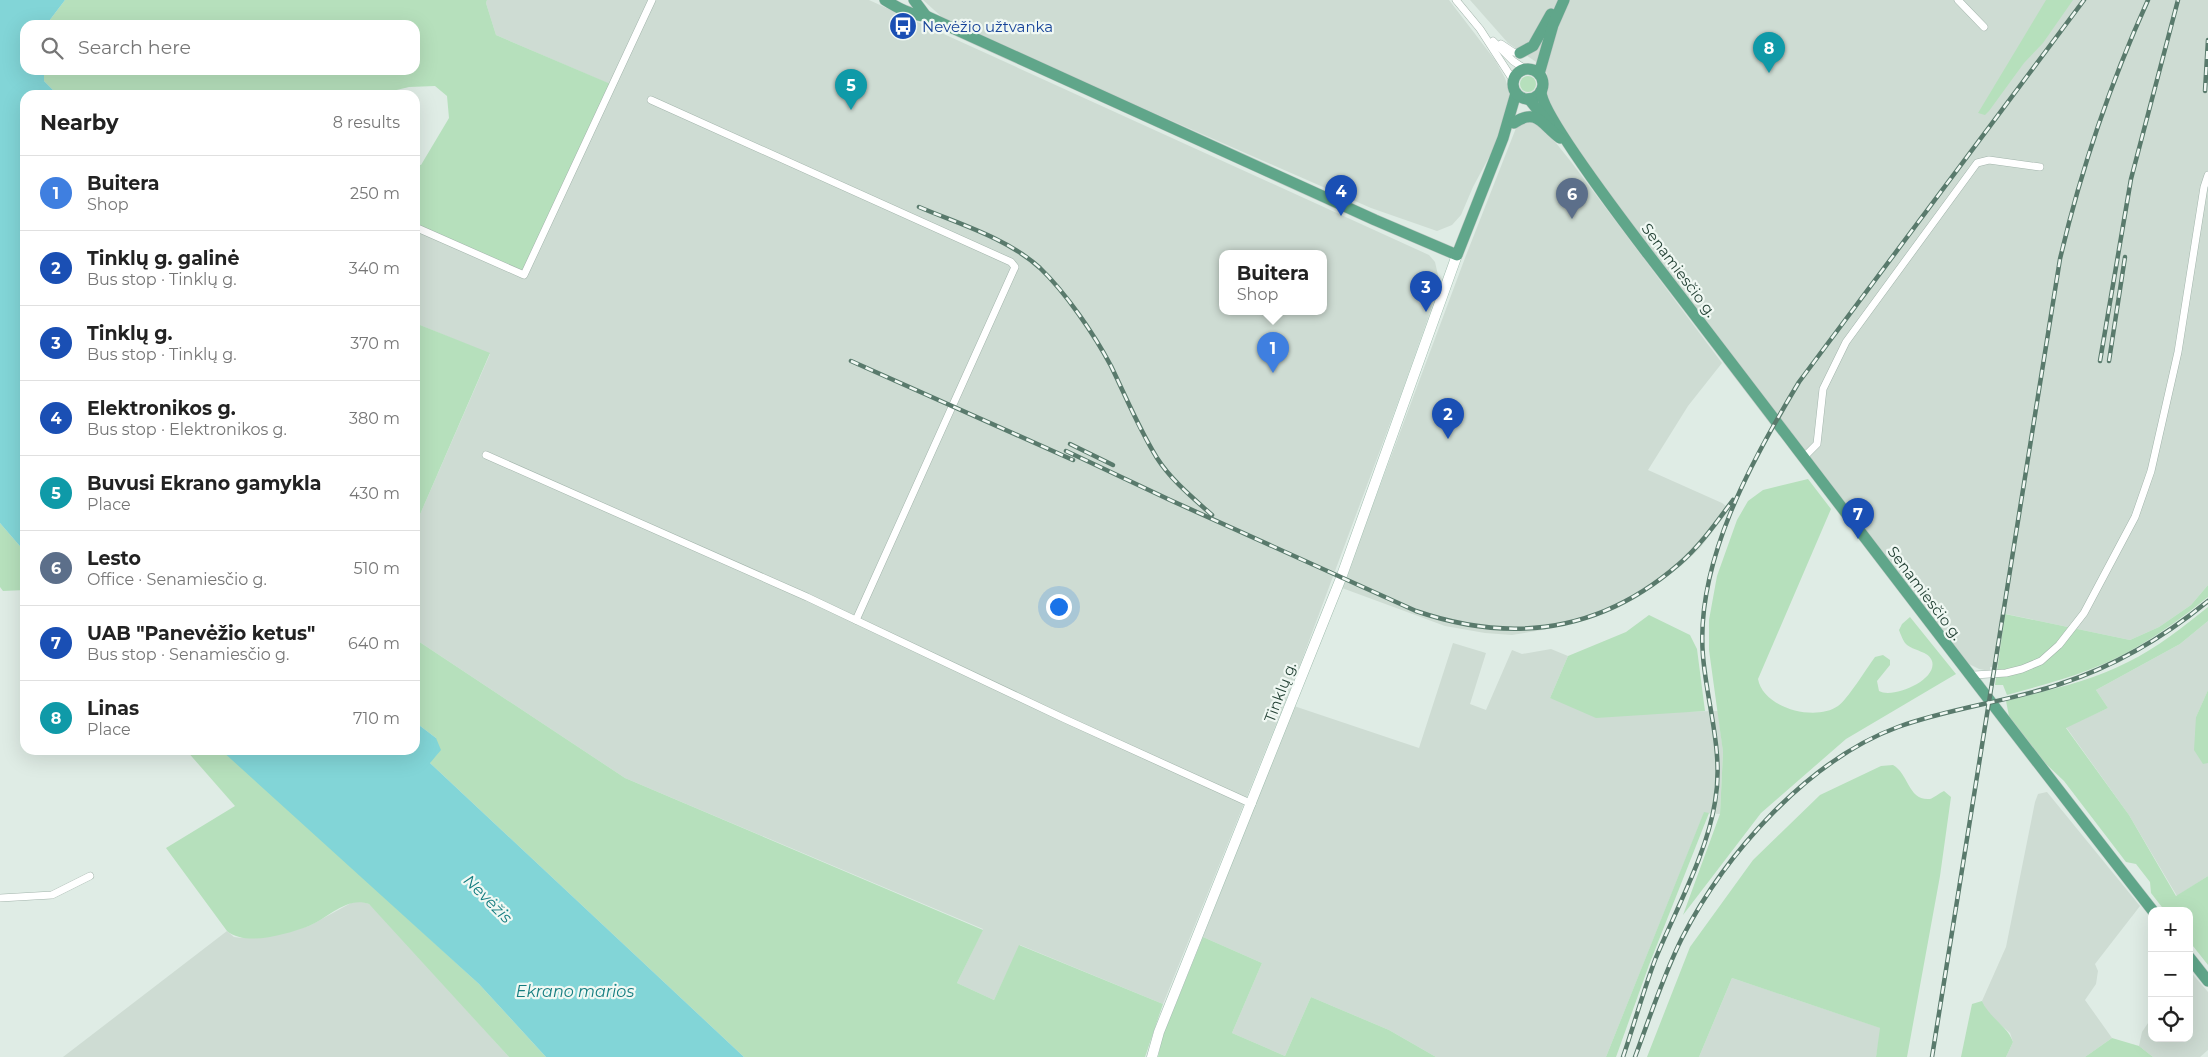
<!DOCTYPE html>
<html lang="en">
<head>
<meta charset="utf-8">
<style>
	body { margin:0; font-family:Montserrat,sans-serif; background:#f6f6f6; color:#222 }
	.controls { position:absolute; right:15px; bottom:15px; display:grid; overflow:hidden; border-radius:10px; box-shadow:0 5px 20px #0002 }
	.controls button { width:45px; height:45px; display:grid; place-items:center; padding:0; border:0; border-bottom:1px solid #e0e0e0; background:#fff; color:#222; font:25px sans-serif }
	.you { position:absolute; left:1058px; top:606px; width:18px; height:18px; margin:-12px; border:4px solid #fff; border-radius:50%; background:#1a73e8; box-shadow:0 0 0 8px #1a73e833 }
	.badge { display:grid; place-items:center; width:32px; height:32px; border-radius:50%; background:#ff5f4b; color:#fff; font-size:16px; font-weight:700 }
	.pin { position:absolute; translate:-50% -41px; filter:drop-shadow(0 1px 2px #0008) }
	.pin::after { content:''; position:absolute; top:26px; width:18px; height:15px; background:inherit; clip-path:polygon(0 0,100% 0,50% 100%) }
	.popup { position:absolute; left:1219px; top:250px; width:108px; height:65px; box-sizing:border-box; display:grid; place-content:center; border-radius:10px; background:#fff; filter:drop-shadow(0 1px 4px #0005); font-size:16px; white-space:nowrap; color:#767676 }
	.popup b { font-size:19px; color:#222 }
	.popup::after { content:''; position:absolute; left:50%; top:100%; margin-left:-10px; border:10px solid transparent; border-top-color:#fff }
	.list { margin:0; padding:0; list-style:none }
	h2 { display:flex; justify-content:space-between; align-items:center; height:65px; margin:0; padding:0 20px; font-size:21px }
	h2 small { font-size:16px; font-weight:400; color:#767676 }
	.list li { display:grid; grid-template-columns:32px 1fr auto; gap:15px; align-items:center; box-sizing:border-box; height:75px; padding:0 20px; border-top:1px solid #e0e0e0 }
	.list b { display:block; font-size:19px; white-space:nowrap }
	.list p { margin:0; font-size:16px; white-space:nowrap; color:#767676 }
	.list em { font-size:16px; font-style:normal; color:#767676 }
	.icon { flex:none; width:28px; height:28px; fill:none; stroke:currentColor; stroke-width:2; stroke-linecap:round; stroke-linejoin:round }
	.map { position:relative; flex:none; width:2208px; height:1057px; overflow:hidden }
	.search { position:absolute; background:#fff; box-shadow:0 5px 20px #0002; left:20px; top:20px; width:400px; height:55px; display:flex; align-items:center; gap:12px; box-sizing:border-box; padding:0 18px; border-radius:15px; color:#767676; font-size:19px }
	.panel { position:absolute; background:#fff; box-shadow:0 5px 20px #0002; left:20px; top:90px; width:400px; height:665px; border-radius:15px }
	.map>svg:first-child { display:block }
	.built { fill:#cedcd3; fill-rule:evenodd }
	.green { fill:#b6e0bc }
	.water { fill:#82d5d7 }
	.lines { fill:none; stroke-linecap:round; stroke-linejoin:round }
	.minor-casing { stroke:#a2b4ab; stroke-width:8 }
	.secondary-casing { stroke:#a0bcae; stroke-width:11 }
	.primary-casing { stroke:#c0c9c5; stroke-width:12 }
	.minor { stroke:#fff; stroke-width:7 }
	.secondary { stroke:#fff; stroke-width:10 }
	.primary { stroke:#60a68a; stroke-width:11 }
	.rail-casing { stroke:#597a6c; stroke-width:4.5 }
	.rail { stroke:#f0f8f3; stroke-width:2.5; stroke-dasharray:8; stroke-linecap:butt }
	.labels { text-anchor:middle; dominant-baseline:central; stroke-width:4.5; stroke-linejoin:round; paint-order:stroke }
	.transit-label { font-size:15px; fill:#164399; stroke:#f0f8f3; text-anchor:start }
	.street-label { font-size:15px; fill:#1f3e31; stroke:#f0f8f3 }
	.water-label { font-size:16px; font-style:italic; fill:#137c7f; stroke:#f0f8f3 }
</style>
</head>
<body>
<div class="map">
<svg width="2208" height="1057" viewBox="0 0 2208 1057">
	<rect width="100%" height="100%" fill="#dfece5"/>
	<g class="built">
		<path d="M 487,0 L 869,0 L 1429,255 L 1435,262 L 1440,284 L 1404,386 L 1300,665 L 1163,1004 L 1020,945 L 994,1000 L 957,983 L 983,929 L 625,778 L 415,639 L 415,526 L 490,354 L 415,323 L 415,227 L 612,85 L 496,35 L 486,3 ZM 1223,254 L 1323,254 L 1323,312 L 1223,312 Z"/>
		<polygon points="923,0 1449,0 1495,60 1505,78 1511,97 1495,146 1473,187 1461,215 1452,225 1437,231 1371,208 1145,109 944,19"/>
		<polygon points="1470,0 2208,0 2208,585 2191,605 2159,627 2130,640 2006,614 1997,667 1990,667 1990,671 1979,669 1967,663 1636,233 1559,122 1545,96 1549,82 1545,68 1508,43"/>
		<polygon points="1532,119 1544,128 1572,163 1722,363 1688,406 1648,470 1722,503 1730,509 1700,548 1681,566 1640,596 1618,608 1592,618 1542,630 1512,635 1485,633 1445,626 1342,588 1465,258 1518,123"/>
		<polygon points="2208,621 2208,690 2196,717 2203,763 2208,763 2208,876 2177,896 2129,815 2066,727 2108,708 2096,690 2180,644"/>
		<polygon points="1453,643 1486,653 1470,704 1486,710 1512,650 1522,654 1551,649 1568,656 1550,698 1668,712 1718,711 1723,752 1720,814 1704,813 1606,1057 1436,1057 1389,1030 1311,997 1285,1056 1232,1033 1262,963 1203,937 1294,706 1419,748"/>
		<polygon points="2047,792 2140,906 2095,964 2098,971 2096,984 2085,1000 2112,1038 2085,1057 2006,1057 2013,1042 2010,1033 1988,1013 1982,1001 2006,947 2035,802 2038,794"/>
		<polygon points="360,901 369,904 380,914 509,1057 63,1057 227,931 234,937 242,938 271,936 309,926 351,903"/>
		<polygon points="2189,970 2208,992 2208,1050 2200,1057 2153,1057 2139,1046 2142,1032 2152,1017 2152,1038 2189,1038"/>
		<polygon points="1732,978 1881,1028 1876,1057 1699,1057"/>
	</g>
	<g class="green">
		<polygon points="65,0 487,0 486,3 496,35 613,85 524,275 415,227 415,164 421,165 449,118 447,96 435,86 409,87 376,95 58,95 44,81 44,70 415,70 415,25 46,25"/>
		<polygon points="2046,0 2073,0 2043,43 2024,63 1989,111 1985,115 1978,113"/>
		<circle cx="1528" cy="84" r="8"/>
		<polygon points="415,323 490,353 415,526"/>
		<path d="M 1808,479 L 1831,509 L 1758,679 C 1763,708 1815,722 1838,706 C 1848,699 1866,669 1875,657 L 1883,655 L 1890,660 L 1890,665 L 1877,681 L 1879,691 C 1893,699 1938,680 1932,661 C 1929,651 1913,651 1906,644 C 1903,641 1901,635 1899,630 L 1902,624 L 1910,617 L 1956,674 L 1846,739 L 1761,813 L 1683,915 L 1720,814 L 1723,752 L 1709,650 L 1709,620 L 1717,576 L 1737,520 L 1748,501 L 1763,490 Z"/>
		<polygon points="0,523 25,552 25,590 3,591 0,587"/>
		<path d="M 2208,585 L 2208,597 C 2173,625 2134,653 2091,669 C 2064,680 2035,687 2007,695 L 2003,685 L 1995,685 L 2005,614 L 2130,640 L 2159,627 L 2191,605 Z"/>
		<path d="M 2208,607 L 2208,621 L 2180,644 L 2096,690 L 2108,708 L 2066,728 L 2129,815 L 2176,896 L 2208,876 L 2208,965 L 2189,941 L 2189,911 L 2165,911 L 2151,893 L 2150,882 L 2136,864 L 2126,862 L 2064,781 L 2045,763 L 2010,721 L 2006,701 C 2048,690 2090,682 2128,662 C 2157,648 2183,627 2208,607 Z"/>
		<polygon points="1649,615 1690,635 1697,649 1705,711 1596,718 1550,698 1568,656 1626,632"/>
		<polygon points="415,639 625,778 983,930 957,983 994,1000 1019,945 1163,1004 1145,1057 744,1057 430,763 436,738 415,722"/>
		<polygon points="2208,690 2208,763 2203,764 2194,750 2196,717"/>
		<path d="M 186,750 L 221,750 L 235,760 L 479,984 L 546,1057 L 509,1057 L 369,904 C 347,896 328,918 309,926 C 287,934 246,947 227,931 L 166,848 L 235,806 Z"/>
		<path d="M 1893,765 C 1909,774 1908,801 1930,799 C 1934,798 1939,793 1944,791 L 1951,797 L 1940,876 L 1907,1057 L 1876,1057 L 1880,1028 L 1732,978 L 1699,1057 L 1647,1057 L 1690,947 L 1753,860 L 1820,795 L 1881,766 Z"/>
		<polygon points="1704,812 1709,813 1649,965 1616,1057 1606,1057"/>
		<polygon points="1203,937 1262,963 1232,1033 1285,1056 1311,997 1389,1030 1436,1057 1158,1057 1162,1038"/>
		<path d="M 1982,1001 C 1990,1019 2007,1025 2013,1042 L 2006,1057 L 1961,1057 L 1972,1004 Z"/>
		<polygon points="2112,1038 2139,1046 2153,1057 2085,1057"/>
	</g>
	<g class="water">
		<polygon points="0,0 65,0 46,25 25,25 25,70 44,70 44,81 58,95 25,95 25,552 0,523"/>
		<polygon points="415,722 436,738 441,750 430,763 744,1057 546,1057 479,984 221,750 415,750"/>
	</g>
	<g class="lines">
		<g class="minor-casing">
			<g id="minor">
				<polyline points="1456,0 1480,29 1513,80"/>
				<polyline points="1958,0 1984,27"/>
				<polyline points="1493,41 1513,61 1525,69"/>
				<polyline points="1501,44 1513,52 1520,53"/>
				<polyline points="651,100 1011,262 1015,267 856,620"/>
				<polyline points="415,227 524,275 652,0"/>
				<polyline points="486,455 807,597 1065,719 1252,804"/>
				<polyline points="1803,458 1817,444 1823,389 1846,342 1977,163 1989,160 2040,167"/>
				<polyline points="1970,677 1974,675 2006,673 2022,669 2041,661 2059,645 2084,613 2135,517 2151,471 2178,352 2204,187 2208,175"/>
				<polyline points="0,898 52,895 90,876"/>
			</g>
		</g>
		<g class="secondary-casing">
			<polyline id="secondary" points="1152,1057 1159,1032 1341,578 1457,255"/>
		</g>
		<g class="primary-casing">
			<g id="primary">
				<path d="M 885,0 C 898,8 910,15 926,16 L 1375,220 L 1457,255 L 1503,138 L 1516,93"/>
				<polyline points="914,0 926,16"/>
				<polyline points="1520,53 1533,46 1551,14"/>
				<circle cx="1528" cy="84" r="15"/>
				<polyline points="1539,74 1553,25 1564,0"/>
				<path d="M 1541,91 C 1541,114 1629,229 1648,254 C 1816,473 1982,693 2153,911"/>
				<polyline points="1529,99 1549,124"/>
				<path d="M 1514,123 C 1537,107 1542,125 1560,138"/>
				<polyline points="2189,957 2208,981"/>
			</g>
		</g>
		<use href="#minor" class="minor"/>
		<use href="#secondary" class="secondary"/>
		<use href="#primary" class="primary"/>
		<g class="rail-casing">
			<g id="rail">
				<polyline points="2205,91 2208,40"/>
				<path d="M 919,207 C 959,224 1007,238 1040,268 C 1066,293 1094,334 1111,366 C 1126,397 1139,429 1157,458 C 1171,480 1193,498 1212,515"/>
				<polyline points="851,361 1073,460"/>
				<polyline points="2100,361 2131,179 2178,0"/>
				<polyline points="2109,361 2125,257"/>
				<polyline points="1070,444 1113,465"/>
				<path d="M 1066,451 L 1170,500 L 1416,611 C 1512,644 1601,632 1679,564 C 1700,546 1716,523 1733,500"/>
				<path d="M 1623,1057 C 1634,1025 1643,992 1655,960 C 1675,911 1707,854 1715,802 C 1724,752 1707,705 1703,656 C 1695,562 1752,460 1799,382 L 2084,0"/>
				<path d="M 1635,1057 C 1650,1017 1663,976 1682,938 C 1725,854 1808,760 1898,727 C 1950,708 2007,702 2060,684 C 2115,666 2163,638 2208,601"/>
				<path d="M 1932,1057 L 2060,259 C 2081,169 2110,84 2148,0"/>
			</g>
		</g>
		<use href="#rail" class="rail"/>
	</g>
	<defs>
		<g id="bus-disc" transform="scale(1.4375)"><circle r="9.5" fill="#1a4fb4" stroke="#f0f8f3"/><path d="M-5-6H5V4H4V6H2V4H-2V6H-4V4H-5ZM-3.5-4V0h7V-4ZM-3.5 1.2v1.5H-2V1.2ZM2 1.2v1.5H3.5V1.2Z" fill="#fff"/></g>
	</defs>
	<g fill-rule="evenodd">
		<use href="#bus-disc" x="903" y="26"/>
	</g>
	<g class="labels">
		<g class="transit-label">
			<text x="922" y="26">Nevėžio užtvanka</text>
		</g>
		<g class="street-label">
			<text transform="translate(1679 270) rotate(53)">Senamiesčio g.</text>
			<text transform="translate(1925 593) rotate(53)">Senamiesčio g.</text>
			<text transform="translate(1280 692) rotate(-69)">Tinklų g.</text>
		</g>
		<g class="water-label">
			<text transform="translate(488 899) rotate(45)">Nevėžis</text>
			<text x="575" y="991">Ekrano marios</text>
		</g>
	</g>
</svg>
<div class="controls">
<button>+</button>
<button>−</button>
<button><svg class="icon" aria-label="locate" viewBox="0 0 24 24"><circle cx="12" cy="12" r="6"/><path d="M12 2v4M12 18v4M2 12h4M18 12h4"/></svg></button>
</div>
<div class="you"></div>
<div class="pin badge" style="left:1273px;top:373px;background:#3f7fe0">1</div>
<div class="popup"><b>Buitera</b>Shop</div>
<div class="pin badge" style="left:1448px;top:439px;background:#1a4fb4">2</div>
<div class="pin badge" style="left:1426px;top:312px;background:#1a4fb4">3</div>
<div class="pin badge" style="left:1341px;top:216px;background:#1a4fb4">4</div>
<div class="pin badge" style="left:851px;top:110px;background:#0f9aa8">5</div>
<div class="pin badge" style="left:1572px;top:219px;background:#5c6f8a">6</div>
<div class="pin badge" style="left:1858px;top:539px;background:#1a4fb4">7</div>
<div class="pin badge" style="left:1769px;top:73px;background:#0f9aa8">8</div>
<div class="search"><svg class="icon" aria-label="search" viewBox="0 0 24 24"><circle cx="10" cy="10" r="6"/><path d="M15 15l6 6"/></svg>Search here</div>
<section class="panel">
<h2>Nearby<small>8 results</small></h2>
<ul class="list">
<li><span class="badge" style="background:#3f7fe0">1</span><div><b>Buitera</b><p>Shop</p></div><em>250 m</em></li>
<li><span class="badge" style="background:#1a4fb4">2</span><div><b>Tinklų g. galinė</b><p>Bus stop · Tinklų g.</p></div><em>340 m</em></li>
<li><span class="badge" style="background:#1a4fb4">3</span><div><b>Tinklų g.</b><p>Bus stop · Tinklų g.</p></div><em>370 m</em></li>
<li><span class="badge" style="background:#1a4fb4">4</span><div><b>Elektronikos g.</b><p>Bus stop · Elektronikos g.</p></div><em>380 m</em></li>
<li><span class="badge" style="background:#0f9aa8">5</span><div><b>Buvusi Ekrano gamykla</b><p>Place</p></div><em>430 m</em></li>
<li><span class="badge" style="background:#5c6f8a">6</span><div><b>Lesto</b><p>Office · Senamiesčio g.</p></div><em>510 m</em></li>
<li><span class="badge" style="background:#1a4fb4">7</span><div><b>UAB &quot;Panevėžio ketus&quot;</b><p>Bus stop · Senamiesčio g.</p></div><em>640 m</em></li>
<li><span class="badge" style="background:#0f9aa8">8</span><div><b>Linas</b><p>Place</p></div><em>710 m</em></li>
</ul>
</section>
</div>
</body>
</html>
